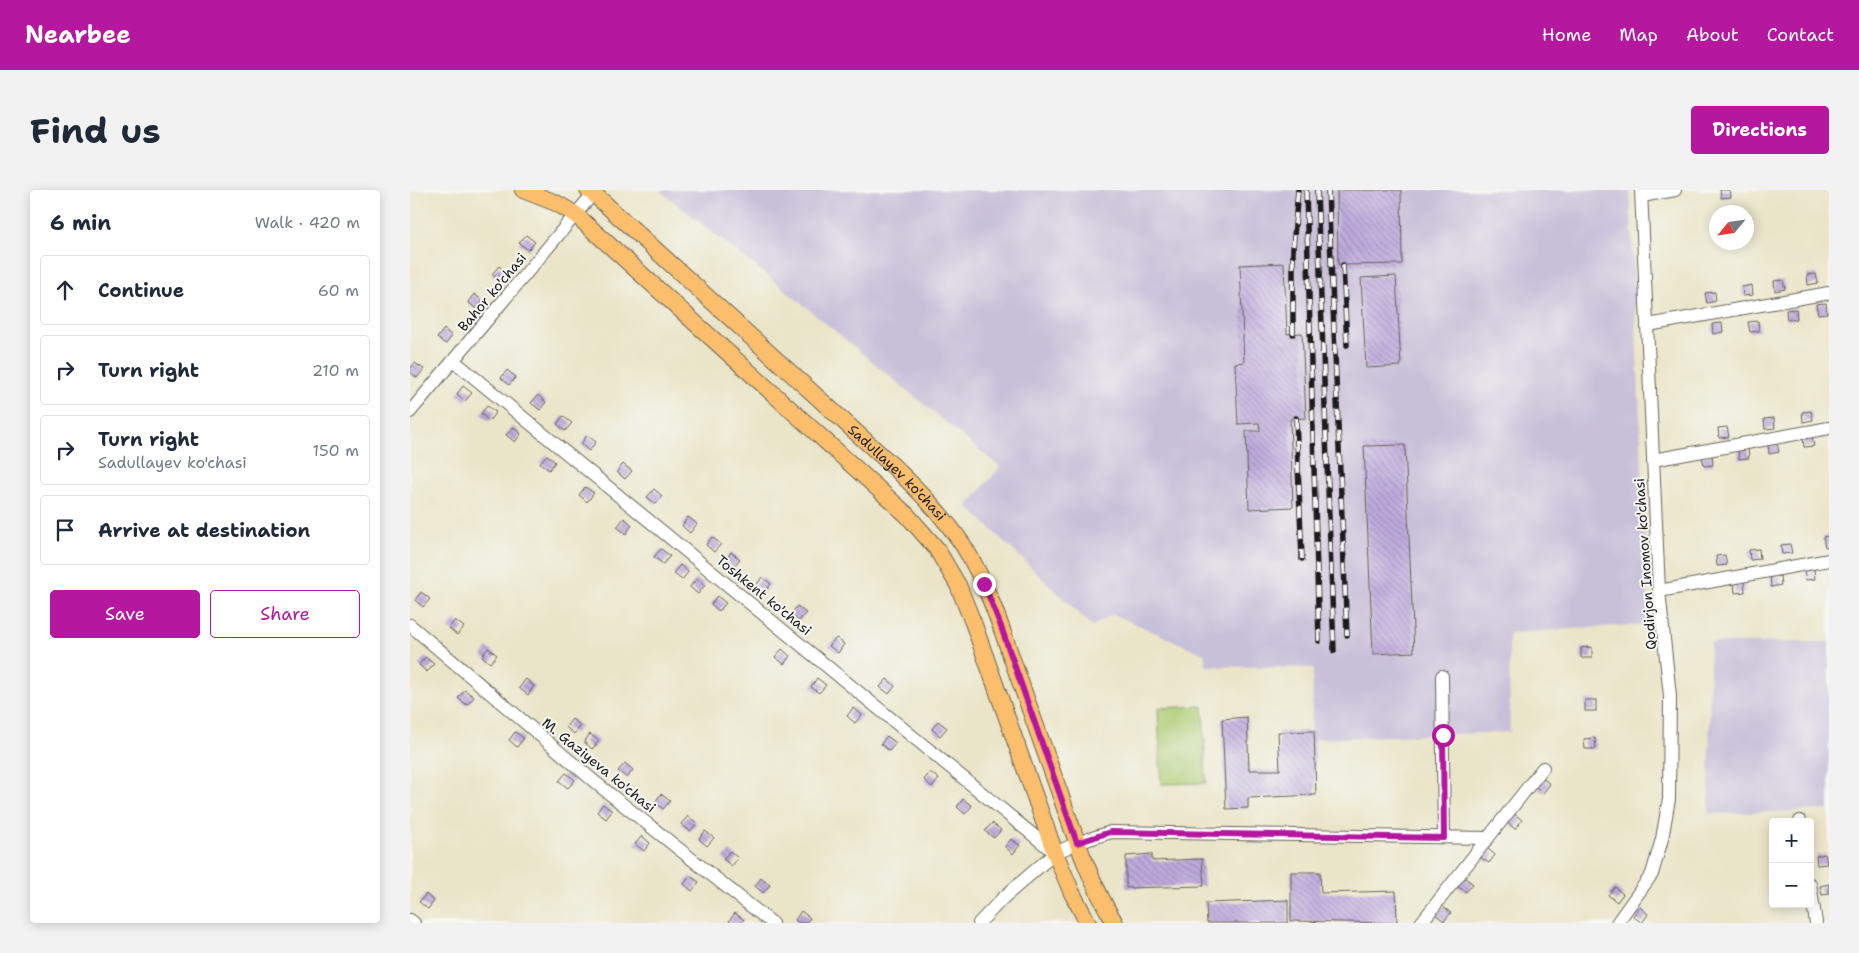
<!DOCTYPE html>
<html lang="en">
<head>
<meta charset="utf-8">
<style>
	body { margin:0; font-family:"Shantell Sans",sans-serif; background:#f2f2f3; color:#1f2937 }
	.controls { position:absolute; right:15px; bottom:15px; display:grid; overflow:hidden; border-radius:5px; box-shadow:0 2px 12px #0003 }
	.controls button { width:45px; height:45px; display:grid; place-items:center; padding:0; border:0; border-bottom:1px solid #e0e1e3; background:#fff; color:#1f2937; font:25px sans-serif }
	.compass { position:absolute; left:1299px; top:15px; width:45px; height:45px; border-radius:50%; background:#fff; box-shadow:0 2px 12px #0003; rotate:241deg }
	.stop { position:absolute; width:15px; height:15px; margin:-11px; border:4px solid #b5179e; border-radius:50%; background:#fff }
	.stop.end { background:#b5179e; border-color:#fff; box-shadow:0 1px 5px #0008 }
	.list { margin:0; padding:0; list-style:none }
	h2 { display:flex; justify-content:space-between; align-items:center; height:65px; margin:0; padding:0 20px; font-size:21px }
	h2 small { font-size:16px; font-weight:400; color:#747a83 }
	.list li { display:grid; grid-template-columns:32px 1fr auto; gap:15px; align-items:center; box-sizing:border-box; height:70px; margin:0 10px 10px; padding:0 10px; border:1px solid #e0e1e3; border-radius:5px }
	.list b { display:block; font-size:19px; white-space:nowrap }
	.list p { margin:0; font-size:16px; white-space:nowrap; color:#747a83 }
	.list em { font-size:16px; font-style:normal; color:#747a83 }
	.actions { display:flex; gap:10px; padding:15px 20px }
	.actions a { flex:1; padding:11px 0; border:1px solid #b5179e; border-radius:5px; text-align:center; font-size:18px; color:#b5179e }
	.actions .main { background:#b5179e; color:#fff }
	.icon { flex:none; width:28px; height:28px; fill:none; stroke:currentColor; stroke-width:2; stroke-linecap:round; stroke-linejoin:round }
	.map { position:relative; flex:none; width:1419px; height:733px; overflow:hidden; border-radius:5px }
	header { display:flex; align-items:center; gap:30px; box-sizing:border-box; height:70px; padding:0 25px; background:#b5179e; color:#fff }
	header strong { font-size:24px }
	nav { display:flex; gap:28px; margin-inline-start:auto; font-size:18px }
	.intro { display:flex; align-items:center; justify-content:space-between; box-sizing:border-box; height:120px; padding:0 30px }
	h1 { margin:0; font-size:35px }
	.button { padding:12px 22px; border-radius:5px; background:#b5179e; color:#fff; font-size:18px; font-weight:700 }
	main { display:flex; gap:30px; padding:0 30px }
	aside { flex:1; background:#fff; border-radius:5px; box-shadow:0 2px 12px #0003 }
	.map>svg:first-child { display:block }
	.industrial { fill:#c8bfd8 }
	.pitch { fill:#aecc73; stroke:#657448 }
	.building { fill:url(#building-back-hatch) }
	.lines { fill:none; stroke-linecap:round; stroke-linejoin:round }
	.minor-casing { stroke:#646258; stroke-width:14 }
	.major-casing { stroke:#646258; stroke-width:18 }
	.minor { stroke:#fff; stroke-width:12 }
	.major { stroke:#fabe6d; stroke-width:16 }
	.rail-casing { stroke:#1c1c1c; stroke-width:5.5 }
	.rail { stroke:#f6f6f2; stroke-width:4; stroke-dasharray:11; stroke-linecap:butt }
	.route { stroke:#b5179e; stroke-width:6 }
	.labels { text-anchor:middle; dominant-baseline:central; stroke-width:4; stroke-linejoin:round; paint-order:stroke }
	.street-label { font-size:14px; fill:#1c1c1c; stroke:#f6f6f2 }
</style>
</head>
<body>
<header>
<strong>Nearbee</strong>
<nav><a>Home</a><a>Map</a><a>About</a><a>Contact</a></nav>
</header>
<div class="intro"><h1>Find us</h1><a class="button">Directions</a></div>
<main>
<aside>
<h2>6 min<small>Walk · 420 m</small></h2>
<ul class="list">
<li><svg class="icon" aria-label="ahead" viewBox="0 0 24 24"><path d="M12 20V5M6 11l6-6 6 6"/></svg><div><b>Continue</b></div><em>60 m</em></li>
<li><svg class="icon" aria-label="right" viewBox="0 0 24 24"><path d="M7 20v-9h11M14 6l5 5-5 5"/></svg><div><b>Turn right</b></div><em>210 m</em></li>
<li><svg class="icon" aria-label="right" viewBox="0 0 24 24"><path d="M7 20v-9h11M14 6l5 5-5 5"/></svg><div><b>Turn right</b><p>Sadullayev ko'chasi</p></div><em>150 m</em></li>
<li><svg class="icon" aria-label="arrive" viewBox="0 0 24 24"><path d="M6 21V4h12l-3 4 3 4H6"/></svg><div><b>Arrive at destination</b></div></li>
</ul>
<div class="actions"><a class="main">Save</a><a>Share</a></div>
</aside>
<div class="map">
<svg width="1419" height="733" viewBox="0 0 1419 733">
	<defs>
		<pattern id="building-back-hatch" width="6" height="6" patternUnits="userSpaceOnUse" patternTransform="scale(1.25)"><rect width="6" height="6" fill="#bfabde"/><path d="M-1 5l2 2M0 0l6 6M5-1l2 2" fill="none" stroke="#9a8ab3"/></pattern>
	</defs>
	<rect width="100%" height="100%" fill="#f6f6f2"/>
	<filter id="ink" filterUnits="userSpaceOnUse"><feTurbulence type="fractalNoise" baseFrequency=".02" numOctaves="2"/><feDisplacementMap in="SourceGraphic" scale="10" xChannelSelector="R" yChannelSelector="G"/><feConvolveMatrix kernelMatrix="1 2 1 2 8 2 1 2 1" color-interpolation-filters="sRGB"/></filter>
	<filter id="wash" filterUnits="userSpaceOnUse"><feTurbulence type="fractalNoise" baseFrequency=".0096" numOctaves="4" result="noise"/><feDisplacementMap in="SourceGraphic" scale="20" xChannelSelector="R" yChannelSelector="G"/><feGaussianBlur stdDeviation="1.12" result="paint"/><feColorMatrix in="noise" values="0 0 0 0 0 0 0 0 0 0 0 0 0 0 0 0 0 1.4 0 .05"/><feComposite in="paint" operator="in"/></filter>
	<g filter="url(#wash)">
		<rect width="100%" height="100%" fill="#eae5c8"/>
		<g class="industrial">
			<polygon points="249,0 1220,0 1239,434 1099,443 1100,542 901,549 903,478 796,476 794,464 703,424 682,436 557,316 590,277 368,94"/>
			<polygon points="1419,452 1419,620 1299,624 1300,453"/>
		</g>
		<polygon class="pitch" points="793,516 796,593 751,594 748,518"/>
		<g id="blocks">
			<g class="building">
				<polygon points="927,0 991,0 992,74 928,75"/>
				<polygon points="1310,0 1320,0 1321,7 1311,8"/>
				<polygon points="116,45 125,52 118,60 109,53"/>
				<polygon points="874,73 877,144 892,143 896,228 880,229 883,317 839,319 836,241 850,241 849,233 828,234 825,173 834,172 830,75"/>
				<polygon points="89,76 97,83 91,91 82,84"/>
				<polygon points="1406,84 1408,93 1398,95 1397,85"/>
				<polygon points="986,86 991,176 956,178 951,88"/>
				<polygon points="1373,90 1375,99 1365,101 1364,91"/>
				<polygon points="1342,95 1343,105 1333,106 1332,97"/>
				<polygon points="1305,102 1306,111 1297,113 1295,103"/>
				<polygon points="64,104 73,111 66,119 58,112"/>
				<polygon points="1416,113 1417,123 1408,124 1406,114"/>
				<polygon points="1386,119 1387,129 1377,130 1376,120"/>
				<polygon points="1348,131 1349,141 1340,142 1338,132"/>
				<polygon points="1312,133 1313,142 1303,144 1302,134"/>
				<polygon points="34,139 42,146 36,154 27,148"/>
				<polygon points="5,173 14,179 7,188 0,182 0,179"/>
				<polygon points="97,180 106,187 99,195 91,188"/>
				<polygon points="53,196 62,203 55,211 47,204"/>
				<polygon points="128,205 136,212 130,220 121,213"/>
				<polygon points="77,216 86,222 79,231 71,224"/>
				<polygon points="1401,221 1403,230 1393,232 1392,222"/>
				<polygon points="153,226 162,233 155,241 147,234"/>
				<polygon points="1364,228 1365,238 1355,239 1354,229"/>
				<polygon points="103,237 111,244 105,252 96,245"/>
				<polygon points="1317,237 1319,247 1309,248 1308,238"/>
				<polygon points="177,245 186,252 179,261 171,254"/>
				<polygon points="1402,246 1404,256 1394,257 1393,248"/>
				<polygon points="1367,253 1369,262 1359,264 1358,254"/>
				<polygon points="995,255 1004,462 963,464 954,256"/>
				<polygon points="1338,258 1339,268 1329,269 1328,259"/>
				<polygon points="137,265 145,272 139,280 130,273"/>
				<polygon points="1302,265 1303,275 1294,276 1292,266"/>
				<polygon points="213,274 222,281 215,289 207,282"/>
				<polygon points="175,297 184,303 177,312 169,305"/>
				<polygon points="244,299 252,306 246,314 237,307"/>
				<polygon points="278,327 287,334 280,343 272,336"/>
				<polygon points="214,328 222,335 216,344 207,337"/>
				<polygon points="1419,346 1419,356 1415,357 1413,347"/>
				<polygon points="302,347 311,354 304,362 296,355"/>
				<polygon points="1380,354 1382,363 1372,364 1371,355"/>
				<polygon points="251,359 260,366 253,374 244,367"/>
				<polygon points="1349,359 1350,369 1340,370 1339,360"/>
				<polygon points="321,362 330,369 323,377 315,371"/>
				<polygon points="1315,365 1317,375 1307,376 1306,366"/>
				<polygon points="270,375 278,382 272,390 263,383"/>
				<polygon points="1404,379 1405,389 1396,390 1394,381"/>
				<polygon points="1370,386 1371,395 1361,397 1360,387"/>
				<polygon points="352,387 361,394 354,402 346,396"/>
				<polygon points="286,389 295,395 288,404 280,397"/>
				<polygon points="1334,392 1335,402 1325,403 1324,394"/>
				<polygon points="11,402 20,409 13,417 5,410"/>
				<polygon points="307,406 316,413 309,421 301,414"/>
				<polygon points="387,416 396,423 389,431 381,424"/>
				<polygon points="45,430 54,437 47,445 39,438"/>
				<polygon points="426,448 434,454 428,463 419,456"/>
				<polygon points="1182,457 1182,468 1171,468 1171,458"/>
				<polygon points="78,458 87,465 80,473 72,466"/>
				<polygon points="372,459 380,466 374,474 365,467"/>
				<polygon points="15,467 24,474 17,482 9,475"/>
				<polygon points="407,488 416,495 409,503 401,497"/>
				<polygon points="116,489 124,496 118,505 109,498"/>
				<polygon points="477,489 485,496 479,504 470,497"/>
				<polygon points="55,500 64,507 57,515 48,508"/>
				<rect x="1175" y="510" width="11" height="11"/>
				<polygon points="443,518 452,525 445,533 437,526"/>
				<polygon points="837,527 839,580 870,580 868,542 904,541 906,605 838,608 838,618 816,619 812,529"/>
				<polygon points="162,529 171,536 164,544 156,537"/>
				<polygon points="528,531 537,538 530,546 522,539"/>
				<polygon points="105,542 114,548 107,557 99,550"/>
				<polygon points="180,544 189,551 182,559 174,552"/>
				<polygon points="477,546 486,553 479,561 471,554"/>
				<polygon points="1185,548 1186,559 1175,559 1174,549"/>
				<polygon points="215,573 223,580 217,588 208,581"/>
				<polygon points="520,582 529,589 522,597 514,590"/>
				<polygon points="156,583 165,590 158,598 149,591"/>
				<polygon points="1131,587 1140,594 1133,603 1125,596"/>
				<polygon points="251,604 260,611 253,619 245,612"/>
				<polygon points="553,609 562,616 555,624 547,617"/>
				<polygon points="193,614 202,621 196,629 187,622"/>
				<polygon points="1103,623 1112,630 1105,639 1097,632"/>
				<polygon points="278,626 287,633 280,641 271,634"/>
				<polygon points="582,633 591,640 584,648 575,641"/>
				<polygon points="295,641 304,648 297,656 289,649"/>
				<polygon points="232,646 240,653 234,661 225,654"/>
				<polygon points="601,649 610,655 603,664 595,657"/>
				<polygon points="1077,658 1085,665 1079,673 1070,667"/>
				<polygon points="320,661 328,668 322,676 313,669"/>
				<polygon points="742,664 742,671 792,669 794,696 716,698 716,666"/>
				<polygon points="1415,664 1417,674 1407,675 1406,666"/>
				<polygon points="881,682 910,682 911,703 986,701 987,733 881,731"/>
				<polygon points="280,686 289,692 282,701 274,694"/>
				<polygon points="1054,687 1063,694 1056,702 1047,696"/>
				<polygon points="351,688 360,695 353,703 345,696"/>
				<polygon points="1419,694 1419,704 1412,705 1410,696"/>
				<polygon points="1205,697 1213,704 1207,712 1198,705"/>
				<polygon points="16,704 24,711 18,719 9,712"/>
				<polygon points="878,710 878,733 797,733 796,713"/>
				<polygon points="1032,716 1041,723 1034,731 1025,724"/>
				<polygon points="1230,717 1238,724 1232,733 1223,726"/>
				<polygon points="391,721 400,728 396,733 389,733 385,730"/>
				<polygon points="325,723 334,730 331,733 321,733 319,731"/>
			</g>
		</g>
	</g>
	<g filter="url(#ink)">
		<use href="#blocks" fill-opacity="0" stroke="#646258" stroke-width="1"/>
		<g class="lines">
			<g class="minor-casing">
				<g id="minor">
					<polyline points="1232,6 1265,0"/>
					<polyline points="1238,135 1419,103"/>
					<polyline points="44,171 645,663"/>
					<polyline points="0,222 186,0"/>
					<polyline points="1243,270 1419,238"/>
					<polyline points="1249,401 1419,370"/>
					<polyline points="0,435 186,593 362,733"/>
					<polyline points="1032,486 1034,647"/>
					<polyline points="1390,631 1390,632"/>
					<polyline points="1400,694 1406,733"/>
					<polyline points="0,730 4,733"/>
					<polyline points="569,733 593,708 645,663 667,653 701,642 1078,648"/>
					<polyline points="1011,733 1133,578"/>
					<polyline points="1207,733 1242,684 1252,649 1259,609 1260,506 1249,401 1231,0"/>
				</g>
			</g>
			<g class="major-casing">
				<g id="major">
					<polyline points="113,0 146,13 165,24 497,325 526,358 548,395 564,435 645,663 662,703 678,733"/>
					<path id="s1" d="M 178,0 L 183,3 L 483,276 C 509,301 533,325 553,355 C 575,390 589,430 602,469 C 618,513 633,557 649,601 C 665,647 680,692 705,733"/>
				</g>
			</g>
			<use href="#minor" class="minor"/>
			<use href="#major" class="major"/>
			<g class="rail-casing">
				<g id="rail">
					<polyline points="896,0 909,451"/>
					<polyline points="907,0 924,461"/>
					<polyline points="918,0 937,445"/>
					<polyline points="933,75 937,155"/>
					<polyline points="883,144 883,58 888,0"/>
					<polyline points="886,228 892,369"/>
				</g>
			</g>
			<use href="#rail" class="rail"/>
		</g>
	</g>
	<g class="lines" filter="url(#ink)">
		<polyline class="route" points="574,394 590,434 667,653 700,642 1034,648 1033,545"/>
	</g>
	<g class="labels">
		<g class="street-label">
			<text transform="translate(82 102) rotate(-50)">Bahor ko'chasi</text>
			<text stroke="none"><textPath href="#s1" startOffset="419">Sadullayev ko'chasi</textPath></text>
			<text transform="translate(1235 374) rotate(-94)">Qodirjon Inomov ko'chasi</text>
			<text transform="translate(354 405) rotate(39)">Toshkent ko'chasi</text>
			<text transform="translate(189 575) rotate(39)">M. Gaziyeva ko'chasi</text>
		</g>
	</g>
</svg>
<div class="controls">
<button>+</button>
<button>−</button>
</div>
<svg class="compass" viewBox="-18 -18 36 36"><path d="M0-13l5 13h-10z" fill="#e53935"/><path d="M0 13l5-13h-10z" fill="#747a83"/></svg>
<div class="stop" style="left:1033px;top:545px"></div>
<div class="stop end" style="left:574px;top:394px"></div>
</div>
</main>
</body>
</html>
